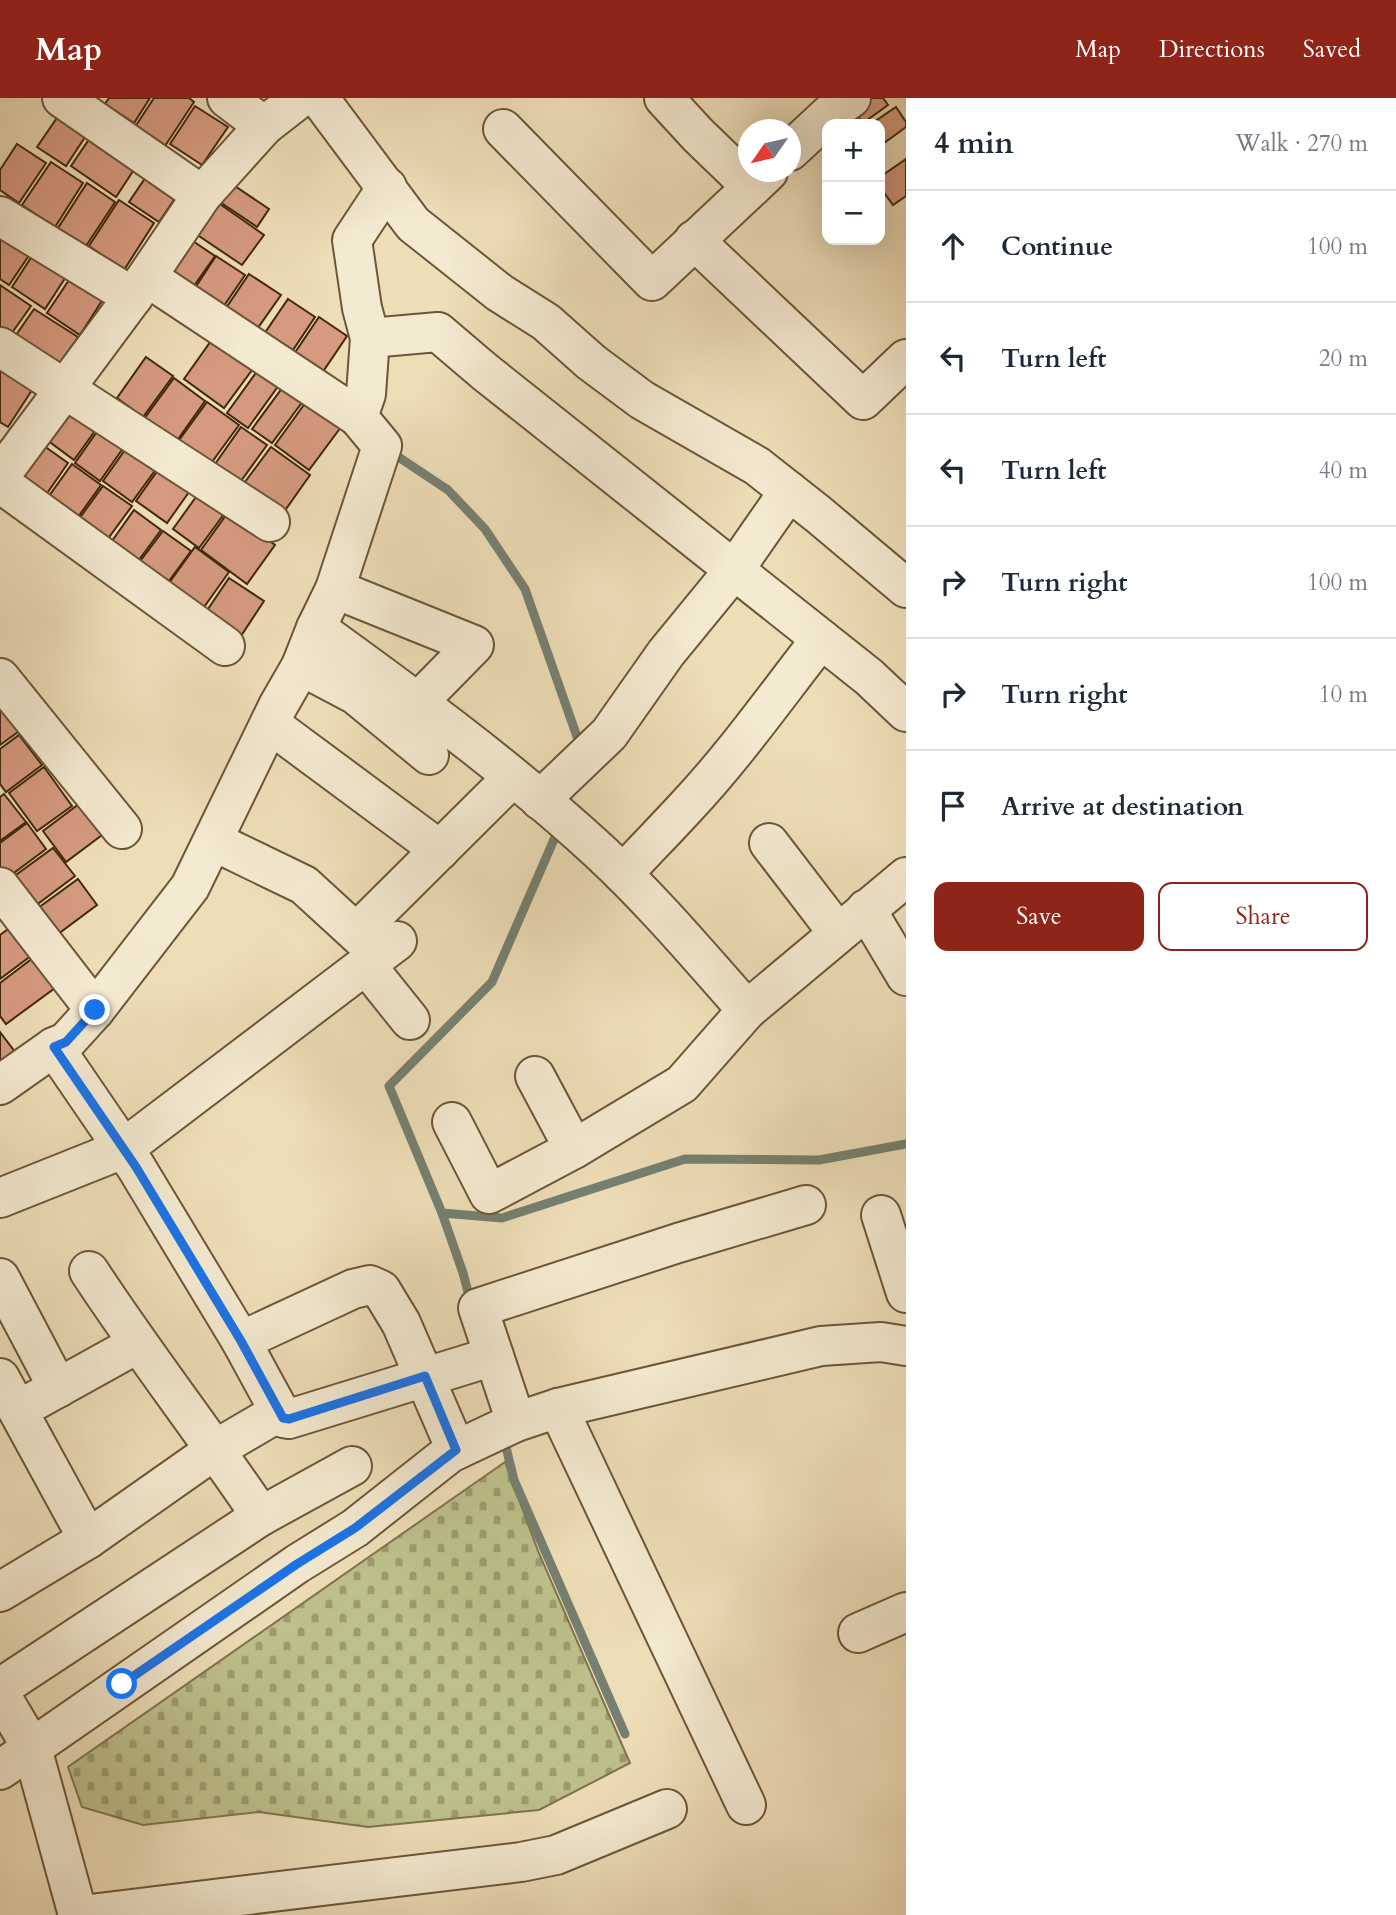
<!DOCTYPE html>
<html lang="en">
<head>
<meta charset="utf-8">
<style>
	body { margin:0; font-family:Cardo,serif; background:#f2f2f3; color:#1f2937 }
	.controls { position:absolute; right:21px; top:21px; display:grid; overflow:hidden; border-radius:14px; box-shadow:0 7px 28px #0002 }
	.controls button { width:63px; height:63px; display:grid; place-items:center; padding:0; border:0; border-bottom:2px solid #e0e1e3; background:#fff; color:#1f2937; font:35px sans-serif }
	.compass { position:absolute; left:738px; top:21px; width:63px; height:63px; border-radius:50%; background:#fff; box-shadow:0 7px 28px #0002; rotate:236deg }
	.stop { position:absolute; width:21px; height:21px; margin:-16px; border:5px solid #1a73e8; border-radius:50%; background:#fff }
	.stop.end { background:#1a73e8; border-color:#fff; box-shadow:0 2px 7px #0008 }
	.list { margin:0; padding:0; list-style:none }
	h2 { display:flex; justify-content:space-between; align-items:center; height:91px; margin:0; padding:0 28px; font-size:30px }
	h2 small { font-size:23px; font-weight:400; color:#747a83 }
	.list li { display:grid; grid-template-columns:46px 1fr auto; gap:21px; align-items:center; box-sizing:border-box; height:112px; padding:0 28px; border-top:2px solid #e0e1e3 }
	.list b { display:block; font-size:26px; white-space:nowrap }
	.list em { font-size:23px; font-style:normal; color:#747a83 }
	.actions { display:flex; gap:14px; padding:21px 28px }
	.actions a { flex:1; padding:16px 0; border:2px solid #8f2418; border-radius:14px; text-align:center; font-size:24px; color:#8f2418 }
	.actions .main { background:#8f2418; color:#fff }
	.icon { flex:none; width:38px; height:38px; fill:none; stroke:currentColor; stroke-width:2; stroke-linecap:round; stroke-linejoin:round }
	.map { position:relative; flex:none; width:906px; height:1817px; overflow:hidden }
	header { display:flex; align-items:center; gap:42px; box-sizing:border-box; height:98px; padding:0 35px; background:#8f2418; color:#fff }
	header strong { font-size:33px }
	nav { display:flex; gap:38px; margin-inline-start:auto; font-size:24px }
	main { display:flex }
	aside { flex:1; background:#fff }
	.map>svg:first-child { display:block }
	.cemetery { fill:url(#cemetery-stones); stroke:#80744c; stroke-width:2 }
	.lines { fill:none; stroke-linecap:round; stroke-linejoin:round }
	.stream { stroke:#768071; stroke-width:9 }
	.building { fill:#d69b7f; stroke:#41280d; stroke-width:2 }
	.minor-casing { stroke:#6c5638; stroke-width:42 }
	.minor { stroke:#f4ead1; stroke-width:38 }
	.route { stroke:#1a73e8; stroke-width:9 }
</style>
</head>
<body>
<header>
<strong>Map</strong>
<nav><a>Map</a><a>Directions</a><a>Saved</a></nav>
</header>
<main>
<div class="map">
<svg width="906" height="1817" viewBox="0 0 906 1817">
	<defs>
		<pattern id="cemetery-stones" width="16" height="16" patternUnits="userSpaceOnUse" patternTransform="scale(1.75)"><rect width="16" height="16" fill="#bec08b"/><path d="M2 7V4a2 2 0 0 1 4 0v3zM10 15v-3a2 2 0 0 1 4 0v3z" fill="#9c9c70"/></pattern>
	</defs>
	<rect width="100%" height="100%" fill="#eedeb8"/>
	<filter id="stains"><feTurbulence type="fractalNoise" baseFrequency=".00286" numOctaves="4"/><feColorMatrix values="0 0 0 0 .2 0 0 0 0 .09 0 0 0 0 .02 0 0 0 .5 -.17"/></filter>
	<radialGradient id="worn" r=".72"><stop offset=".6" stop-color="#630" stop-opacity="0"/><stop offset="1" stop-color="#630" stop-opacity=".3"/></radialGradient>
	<polygon class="cemetery" points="505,1364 538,1453 630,1665 539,1712 368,1729 259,1714 143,1727 82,1709 68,1669"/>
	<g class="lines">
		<g class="stream">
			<polyline points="394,356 448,392 485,431 525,491 581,650"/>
			<polyline points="559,730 492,884 389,988 442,1115 502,1120 685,1061 819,1062 906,1046"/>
			<polyline points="442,1115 463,1175 471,1205"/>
			<polyline points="504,1341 514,1382 625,1636"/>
		</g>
	</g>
	<g class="building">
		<polygon points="109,0 150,0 134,25 105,6"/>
		<polygon points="154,0 189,0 194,4 165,48 135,29"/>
		<polygon points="854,0 883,0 888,7 863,25 848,4"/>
		<polygon points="195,8 228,29 202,67 170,46"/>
		<polygon points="896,9 906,24 906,29 880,48 880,26 871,26"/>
		<polygon points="59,17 87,36 66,68 37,49"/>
		<polygon points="92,37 137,67 116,99 71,68"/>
		<polygon points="17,46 46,65 19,105 0,92 0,72"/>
		<polygon points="906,61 906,98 893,107 880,89 880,79"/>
		<polygon points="51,64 83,85 55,129 22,107"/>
		<polygon points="150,73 180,93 159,124 129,104"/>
		<polygon points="223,80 269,111 257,129 211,98"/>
		<polygon points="87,85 115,104 86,148 58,130"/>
		<polygon points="119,102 154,125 124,172 89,148"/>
		<polygon points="217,104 264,137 242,167 196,136"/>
		<polygon points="0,127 34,150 9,187 0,181"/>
		<polygon points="184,137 215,158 189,195 159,174"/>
		<polygon points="36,152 69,174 45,211 12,189"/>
		<polygon points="216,158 245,177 219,215 191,196"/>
		<polygon points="73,176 105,198 80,237 47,215"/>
		<polygon points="249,176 281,197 253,237 222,216"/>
		<polygon points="0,187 31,208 9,239 0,233"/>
		<polygon points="288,201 315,219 287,261 260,242"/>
		<polygon points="34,211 78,239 58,269 14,240"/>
		<polygon points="319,219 347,238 318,281 290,262"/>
		<polygon points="211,243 252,272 224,310 184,281"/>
		<polygon points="146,259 173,278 143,319 117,300"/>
		<polygon points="0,266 34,289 8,329 0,324"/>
		<polygon points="258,272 279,287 248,330 227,315"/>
		<polygon points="174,280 205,303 176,344 144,321"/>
		<polygon points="283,289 303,303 272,345 252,331"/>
		<polygon points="71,300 102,323 74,362 43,339"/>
		<polygon points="207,304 239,327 209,368 177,345"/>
		<polygon points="306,304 341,329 309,372 275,347"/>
		<polygon points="101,328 126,346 100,383 75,365"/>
		<polygon points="241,329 267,347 238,387 213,369"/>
		<polygon points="132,342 162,363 132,404 103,383"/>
		<polygon points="37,343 68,365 41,404 10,381"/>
		<polygon points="271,349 310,377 279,421 239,392"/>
		<polygon points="163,365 194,387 167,425 136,403"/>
		<polygon points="72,366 101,387 73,426 44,405"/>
		<polygon points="103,388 132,408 104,446 76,425"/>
		<polygon points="201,392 227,412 199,450 173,431"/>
		<polygon points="134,412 161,432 133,470 107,450"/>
		<polygon points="229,413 275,447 247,486 201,452"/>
		<polygon points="163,433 191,453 163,491 135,470"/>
		<polygon points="195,449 229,474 199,516 164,492"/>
		<polygon points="229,480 264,503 239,541 204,517"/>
		<polygon points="0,605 22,631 0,647"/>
		<polygon points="19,637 42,667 6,694 0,686 0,651"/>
		<polygon points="44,669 72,708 37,733 9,695"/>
		<polygon points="4,696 26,724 0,743 0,699"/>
		<polygon points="79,706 102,737 66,764 43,733"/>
		<polygon points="27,725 46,751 7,780 0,770 0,745"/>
		<polygon points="53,750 75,778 31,811 9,782"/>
		<polygon points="78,781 97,807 54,839 34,813"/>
		<polygon points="11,829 32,857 0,881 0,837"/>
		<polygon points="33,860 55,890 6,926 0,918 0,885"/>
		<polygon points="0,934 19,959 0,973"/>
	</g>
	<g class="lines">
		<g class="minor-casing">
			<g id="minor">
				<polyline points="62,0 202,97"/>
				<polyline points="227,0 264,28"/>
				<polyline points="319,0 413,126 500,195 546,224 591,264 642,302 757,368 818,416 906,490"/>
				<polyline points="664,0 698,37 752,89"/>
				<polyline points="503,31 652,183 768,74"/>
				<polyline points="790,53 834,12 851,0"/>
				<polyline points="0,118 133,199"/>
				<polyline points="694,142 863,302 906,261"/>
				<polyline points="147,179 358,319 366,296 370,240 438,234 485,274 869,579 906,614"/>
				<polyline points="370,240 362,210 352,142 387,89"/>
				<polyline points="0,249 270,424"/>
				<polyline points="0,378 133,199 202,97 264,28 300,0"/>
				<polyline points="0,385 225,548"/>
				<polyline points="335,491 474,547 418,604"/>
				<path d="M 316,530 C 413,600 511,672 599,753 C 652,802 699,858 747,912"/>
				<polyline points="301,568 356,597 429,657"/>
				<polyline points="0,580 122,731"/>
				<polyline points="270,626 440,752"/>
				<polyline points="540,702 609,636 666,555 734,472 789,393"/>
				<polyline points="213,743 304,787 376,853"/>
				<polyline points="769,745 838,835"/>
				<path d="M 623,776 C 644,753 665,732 686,709 C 735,657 777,597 821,541"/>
				<polyline points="0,789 95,912"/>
				<polyline points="866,811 906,878"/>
				<polyline points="357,834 512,680"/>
				<polyline points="366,867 410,922"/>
				<polyline points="54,949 136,1069 241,1243 283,1320 289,1321 494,1258"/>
				<polyline points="535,978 574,1051"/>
				<polyline points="0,987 54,949 66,944 95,912 190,789 278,608 301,568 316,530 335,491 382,348 358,319"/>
				<polyline points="452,1024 489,1096 574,1051 682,986 747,912 906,779"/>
				<polyline points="0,1100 123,1051 397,843"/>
				<polyline points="881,1117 906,1195"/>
				<path d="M 89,1173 C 144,1257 205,1335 261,1418 L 352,1368"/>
				<polyline points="0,1180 58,1290"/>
				<polyline points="241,1243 353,1191 370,1187 381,1192 401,1225 456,1352"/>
				<polyline points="0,1280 88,1441 216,1351 279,1314"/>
				<polyline points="558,1310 746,1707"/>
				<polyline points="18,1312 137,1246"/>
				<polyline points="516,1324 478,1210 678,1145 806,1107"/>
				<polyline points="0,1494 88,1441"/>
				<polyline points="858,1535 906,1514"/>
				<polyline points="0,1590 261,1418"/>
				<polyline points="0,1596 32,1650 78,1817"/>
				<polyline points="0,1672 297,1466 355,1430 450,1355 516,1324 558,1310 821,1248 881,1244 906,1248"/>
				<polyline points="82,1817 521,1764 556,1757 667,1711"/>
			</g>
		</g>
		<use href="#minor" class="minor"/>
	</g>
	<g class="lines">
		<polyline class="route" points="95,912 66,944 54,949 136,1069 241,1243 283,1320 289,1321 425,1278 456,1352 355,1430 297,1466 122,1586"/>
	</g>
	<rect width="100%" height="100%" filter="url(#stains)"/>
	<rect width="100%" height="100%" fill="url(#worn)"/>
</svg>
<div class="controls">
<button>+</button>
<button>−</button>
</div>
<svg class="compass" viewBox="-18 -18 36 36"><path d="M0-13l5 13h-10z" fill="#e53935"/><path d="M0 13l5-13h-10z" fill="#747a83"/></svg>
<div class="stop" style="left:122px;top:1586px"></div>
<div class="stop end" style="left:95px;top:912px"></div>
</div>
<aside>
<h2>4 min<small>Walk · 270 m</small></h2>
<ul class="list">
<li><svg class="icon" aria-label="ahead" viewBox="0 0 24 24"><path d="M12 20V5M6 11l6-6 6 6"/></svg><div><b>Continue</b></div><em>100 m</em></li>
<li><svg class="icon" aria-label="left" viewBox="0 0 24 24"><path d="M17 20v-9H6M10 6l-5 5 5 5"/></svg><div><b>Turn left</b></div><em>20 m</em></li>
<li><svg class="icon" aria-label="left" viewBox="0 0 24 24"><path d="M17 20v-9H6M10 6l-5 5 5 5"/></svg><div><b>Turn left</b></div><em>40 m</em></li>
<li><svg class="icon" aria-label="right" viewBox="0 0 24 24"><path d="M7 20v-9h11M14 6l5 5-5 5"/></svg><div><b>Turn right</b></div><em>100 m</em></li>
<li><svg class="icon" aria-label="right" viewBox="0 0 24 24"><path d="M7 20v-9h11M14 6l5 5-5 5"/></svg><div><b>Turn right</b></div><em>10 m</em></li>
<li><svg class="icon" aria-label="arrive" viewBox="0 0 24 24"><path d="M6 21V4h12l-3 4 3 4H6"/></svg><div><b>Arrive at destination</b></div></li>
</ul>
<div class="actions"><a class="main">Save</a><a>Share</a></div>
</aside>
</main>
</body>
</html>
